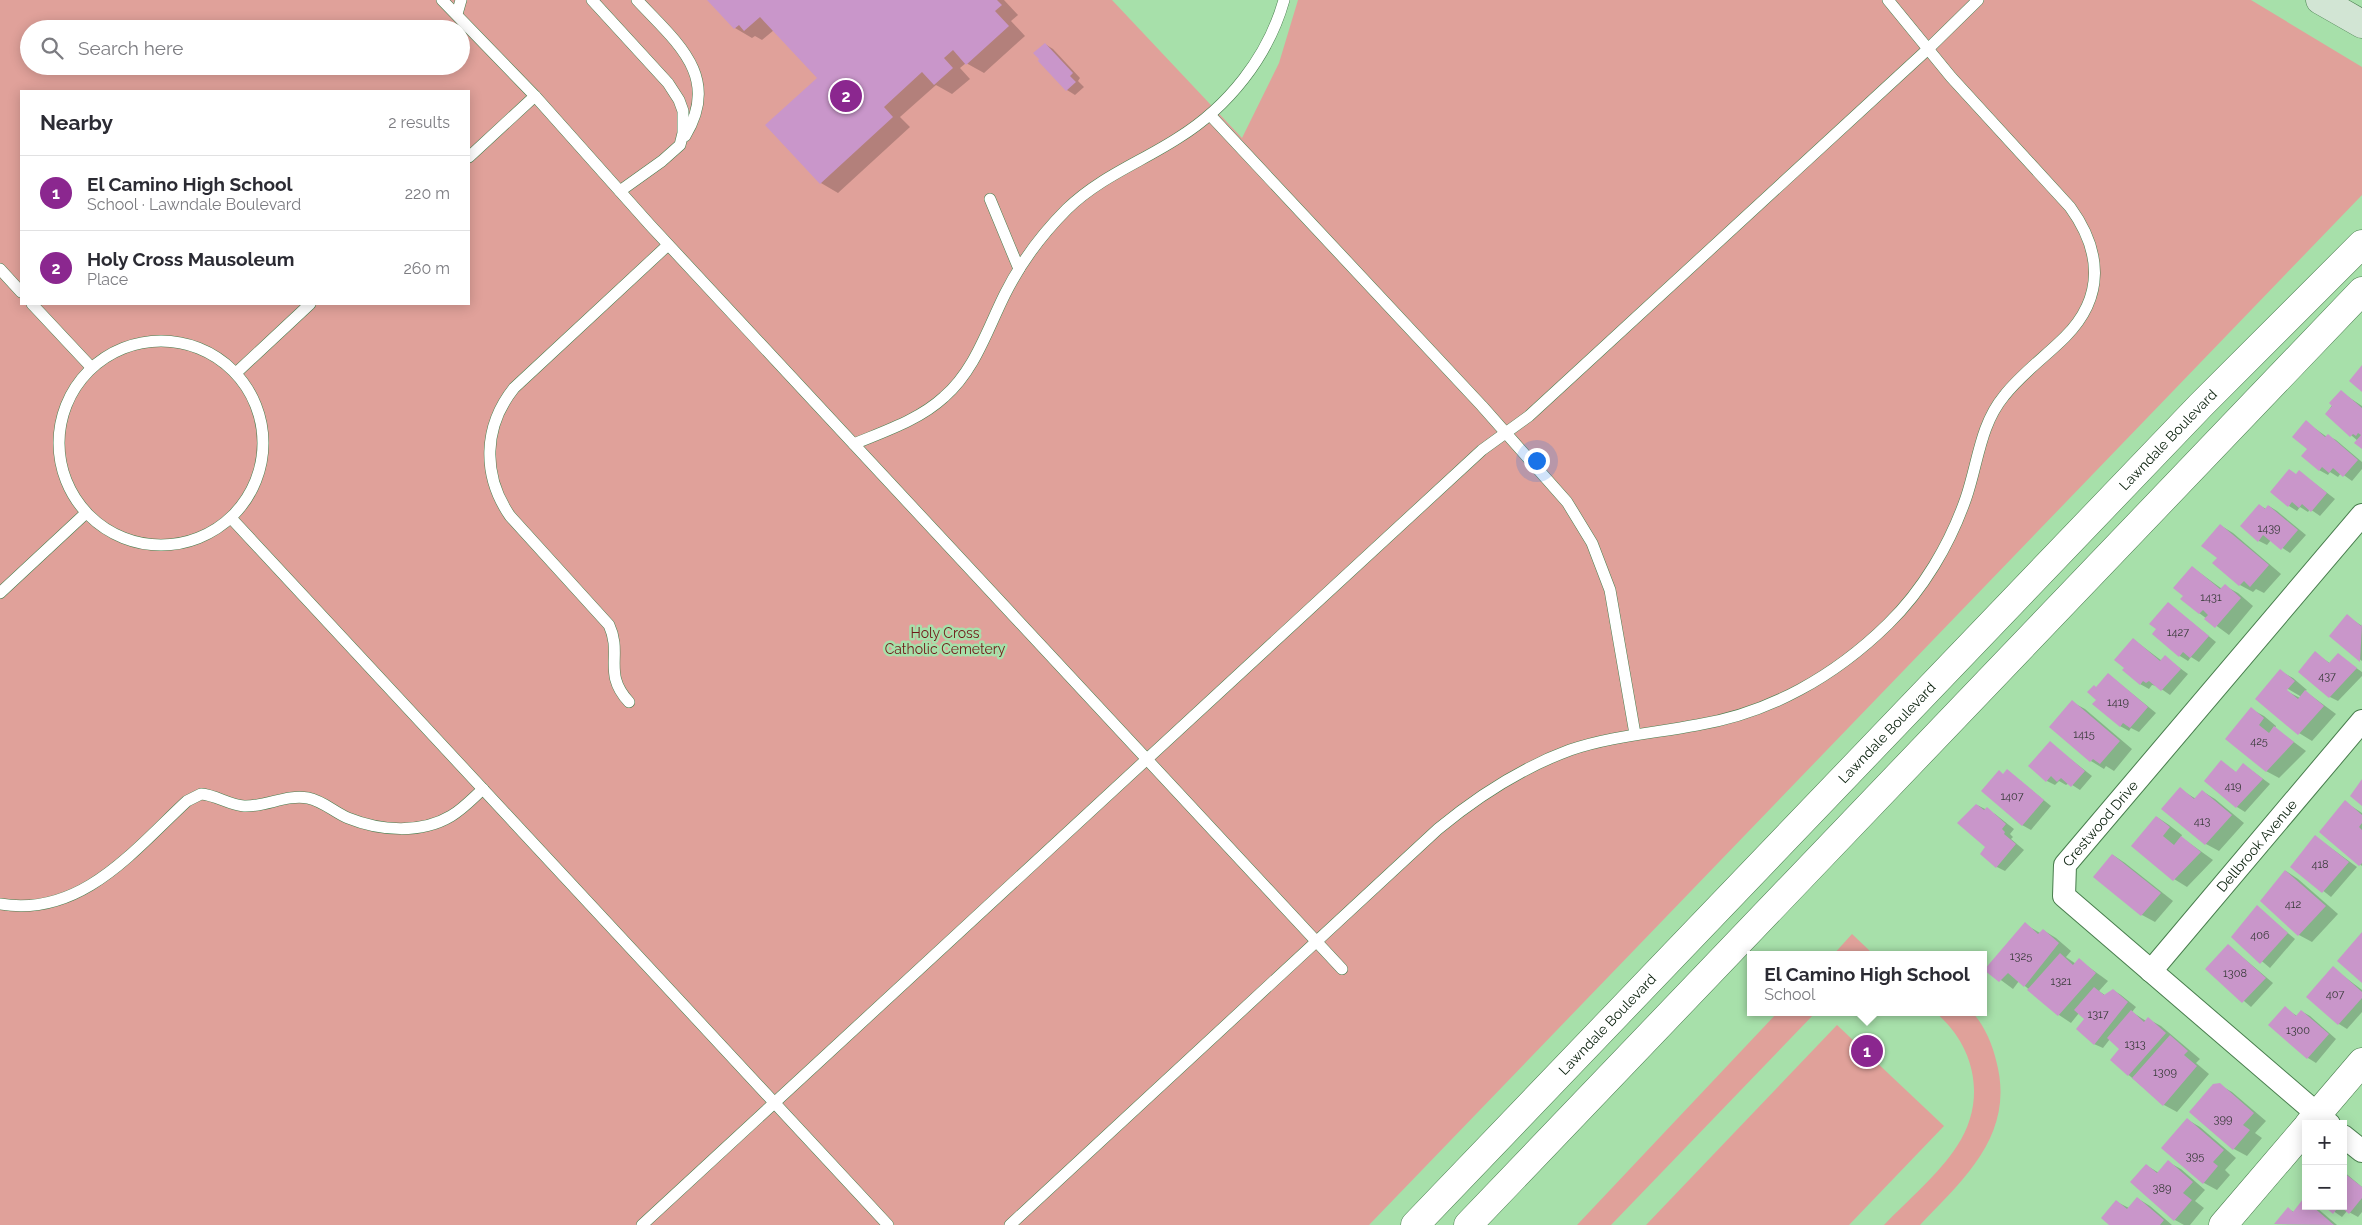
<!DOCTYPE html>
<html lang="en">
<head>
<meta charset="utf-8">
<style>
	body { margin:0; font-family:Raleway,sans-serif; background:#f2f2f3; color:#2b2b33 }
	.controls { position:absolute; right:15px; bottom:15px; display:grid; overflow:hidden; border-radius:0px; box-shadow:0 2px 12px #0003 }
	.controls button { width:45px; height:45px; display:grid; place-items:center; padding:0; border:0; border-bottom:1px solid #e1e1e2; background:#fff; color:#2b2b33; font:25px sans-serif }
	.you { position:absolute; left:1536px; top:460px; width:18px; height:18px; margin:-12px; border:4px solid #fff; border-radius:50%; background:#1a73e8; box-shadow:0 0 0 8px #1a73e833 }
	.badge { display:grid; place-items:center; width:32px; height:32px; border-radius:50%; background:#8b278f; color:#fff; font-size:16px; font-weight:700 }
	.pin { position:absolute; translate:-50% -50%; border:2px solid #fff; box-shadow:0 1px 5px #0006 }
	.popup { position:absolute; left:1747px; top:951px; width:240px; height:65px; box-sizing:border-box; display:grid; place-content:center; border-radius:0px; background:#fff; filter:drop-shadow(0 1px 4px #0005); font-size:16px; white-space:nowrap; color:#7c7c81 }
	.popup b { font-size:19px; color:#2b2b33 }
	.popup::after { content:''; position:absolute; left:50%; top:100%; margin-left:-10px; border:10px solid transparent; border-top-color:#fff }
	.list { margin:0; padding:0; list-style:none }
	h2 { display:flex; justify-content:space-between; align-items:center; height:65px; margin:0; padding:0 20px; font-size:21px }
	h2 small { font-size:16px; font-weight:400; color:#7c7c81 }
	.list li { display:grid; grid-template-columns:32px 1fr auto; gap:15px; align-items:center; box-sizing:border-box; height:75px; padding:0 20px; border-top:1px solid #e1e1e2 }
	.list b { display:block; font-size:19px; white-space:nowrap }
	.list p { margin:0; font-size:16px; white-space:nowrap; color:#7c7c81 }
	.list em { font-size:16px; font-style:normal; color:#7c7c81 }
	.icon { flex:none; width:28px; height:28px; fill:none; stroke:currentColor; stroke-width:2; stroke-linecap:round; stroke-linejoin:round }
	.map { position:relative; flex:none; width:2362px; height:1225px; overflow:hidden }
	.search { position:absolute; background:#fff; box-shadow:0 2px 12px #0003; left:20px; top:20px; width:450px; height:55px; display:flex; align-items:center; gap:12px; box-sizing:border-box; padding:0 18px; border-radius:28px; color:#7c7c81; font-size:19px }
	.panel { position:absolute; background:#fff; box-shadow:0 2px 12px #0003; left:20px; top:90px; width:450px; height:215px; border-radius:0px }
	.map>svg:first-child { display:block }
	.green { fill:#e0a19a; fill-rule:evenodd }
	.shadow { fill:#0003; fill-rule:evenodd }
	.building { fill:#c996ca }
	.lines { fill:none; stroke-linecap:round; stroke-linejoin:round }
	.service-casing { stroke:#487d4d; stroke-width:12 }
	.minor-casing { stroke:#487d4d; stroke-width:24 }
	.tertiary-casing { stroke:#487d4d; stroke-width:29 }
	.secondary-casing { stroke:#487d4d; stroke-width:29 }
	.service { stroke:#fff; stroke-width:11 }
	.minor { stroke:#fff; stroke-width:22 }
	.tertiary { stroke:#fff; stroke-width:28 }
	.secondary { stroke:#d2e5d4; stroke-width:28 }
	.labels { text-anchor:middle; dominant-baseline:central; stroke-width:5; stroke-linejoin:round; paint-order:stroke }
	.number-label { font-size:11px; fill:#383b3a }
	.street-label { font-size:14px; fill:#071d0a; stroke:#a7e0aa }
	.park-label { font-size:14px; fill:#6f1918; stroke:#a7e0aa }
</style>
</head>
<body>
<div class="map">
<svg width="2362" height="1225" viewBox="0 0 2362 1225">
	<rect width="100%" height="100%" fill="#a7e0aa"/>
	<g class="green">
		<path d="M 0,0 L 1112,0 L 1242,138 L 1279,63 L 1298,0 L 2251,0 L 2362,67 L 2362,195 L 1369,1225 L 0,1225 ZM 29,29 L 461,29 L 461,66 L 29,66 ZM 21,91 L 469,91 L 469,304 L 21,304 Z"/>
		<polygon points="1852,934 1871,952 1869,955 1833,955"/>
		<polygon points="1778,1012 1816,1012 1611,1225 1577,1225"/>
		<path d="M 1935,1012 L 1972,1012 C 1984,1025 1992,1043 1996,1060 C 2016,1133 1966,1177 1920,1225 L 1884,1225 C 1907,1201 1939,1174 1957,1146 C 1987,1101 1976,1046 1935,1012 Z"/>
		<polygon points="1837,1025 1944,1126 1849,1225 1646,1225"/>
	</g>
	<g class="shadow">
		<polygon points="709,0 1004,0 1018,15 1011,21 1025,36 984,73 966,63 960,68 970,79 952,94 936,85 900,117 910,127 838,193 821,183 767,125 818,78 774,30 762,40 755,36 752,38 735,28"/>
		<polygon points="1045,44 1053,49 1080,78 1078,81 1084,87 1075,95 1067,90 1039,61"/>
		<polygon points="2341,392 2362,406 2362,447 2358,441 2326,414"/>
		<polygon points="2306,422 2327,437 2328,436 2336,440 2362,462 2362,469 2352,481 2341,473 2338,477 2330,472 2328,475 2319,470 2309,449"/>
		<polygon points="2300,472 2335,499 2320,516 2310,509 2308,512 2300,507 2297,511 2289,506"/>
		<polygon points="2259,505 2266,509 2269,506 2277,511 2306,535 2290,553 2271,540 2267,545 2259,541"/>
		<polygon points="2220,525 2233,533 2281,574 2264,593 2256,589 2253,592 2240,585 2214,563 2218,558"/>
		<polygon points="2192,567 2222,589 2225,586 2238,593 2253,606 2229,635 2199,613"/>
		<polygon points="2168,603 2216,642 2199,662 2191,657 2188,661 2180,656 2158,629"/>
		<polygon points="2347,616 2362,626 2362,661 2331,636"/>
		<polygon points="2133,639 2162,661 2165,657 2188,674 2170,695 2157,686 2152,685 2149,689 2140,684"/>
		<polygon points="2315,653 2331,664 2338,655 2362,672 2362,676 2338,701 2330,697"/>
		<path d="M 2280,671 L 2293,678 L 2307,690 L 2305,691 L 2336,714 L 2312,741 L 2299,733 L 2257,699 ZM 2283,686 L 2300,696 L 2300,698 L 2281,688 Z"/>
		<polygon points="2108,674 2156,713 2139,732 2131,728 2129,731 2120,726 2098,699 2097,688"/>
		<polygon points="2072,702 2085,709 2132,749 2114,771 2106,766 2104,769 2091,761 2051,727"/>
		<polygon points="2251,709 2264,716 2276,726 2275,728 2306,751 2279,778 2266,771"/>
		<polygon points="2050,743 2092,776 2080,790 2069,783 2066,785 2059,781 2055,785 2047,781"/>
		<polygon points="2222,762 2237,773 2244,765 2270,784 2245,812 2237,807"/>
		<polygon points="2007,770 2051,806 2031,830 2022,825 2004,775"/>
		<polygon points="2180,789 2196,799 2202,791 2215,799 2244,823 2219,851 2206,844"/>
		<polygon points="2345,802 2362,813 2362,866 2321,832"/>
		<polygon points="1977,805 1995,814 2014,829 2010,834 2013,837 2011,839 2024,850 2005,871 1997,867 1987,847"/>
		<polygon points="2157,817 2169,825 2182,835 2181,837 2213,860 2187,887 2174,879"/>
		<polygon points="2316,837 2357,867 2331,897 2292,866"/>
		<polygon points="2113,855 2125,863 2173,901 2155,922 2142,915 2095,876"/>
		<polygon points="2286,871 2298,879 2338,914 2312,942 2299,935"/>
		<polygon points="2257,907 2295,939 2270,968 2233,937"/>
		<polygon points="2025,924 2040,933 2043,930 2056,938 2071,951 2066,957 2076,964 2079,960 2108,981 2099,991 2106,996 2113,990 2121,995 2136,1007 2132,1012 2146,1021 2148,1019 2161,1026 2200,1059 2196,1063 2209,1074 2177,1112 2164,1105 2111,1060 2121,1049 2110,1039 2103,1048 2094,1044 2086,1019 2079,1013 2071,1023 2059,1015 2019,981 2013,989 1986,969"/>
		<polygon points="2228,945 2273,983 2251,1007 2207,969"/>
		<polygon points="2333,968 2362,990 2362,1012 2347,1029 2339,1024"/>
		<polygon points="2285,1008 2297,1016 2301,1011 2310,1016 2336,1039 2316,1063 2308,1058"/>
		<polygon points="2218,1084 2232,1092 2266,1121 2255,1133 2262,1138 2247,1156 2234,1149"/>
		<polygon points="2188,1120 2200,1127 2236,1158 2225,1170 2230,1175 2217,1190 2204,1183"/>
		<polygon points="2168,1162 2181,1169 2205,1190 2195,1201 2204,1208 2190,1225 2184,1225 2175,1220 2146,1165 2159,1173"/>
		<polygon points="2343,1171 2362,1187 2362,1212 2358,1217 2347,1211 2342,1217 2326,1206 2343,1206"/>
		<polygon points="2137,1198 2150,1206 2172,1225 2111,1225 2117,1202 2129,1208"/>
		<polygon points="2304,1201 2306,1206 2317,1208 2337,1225 2276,1224 2288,1209 2294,1212"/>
	</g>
	<g class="building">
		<polygon points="707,0 997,0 1002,5 995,11 1009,26 966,65 953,50 944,58 953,68 934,85 922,72 884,107 893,117 820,184 765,125 817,78 760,17 744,31 739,25 734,29"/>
		<polygon points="1045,43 1073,73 1070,76 1076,82 1066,91 1038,61 1039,59 1033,53"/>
		<polygon points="2362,365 2362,392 2349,381"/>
		<polygon points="2341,390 2362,408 2362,449 2354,443 2361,435 2358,433 2356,436 2353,434 2350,437 2325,414 2332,406 2329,403"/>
		<polygon points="2306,420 2325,437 2328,434 2358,460 2343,477 2333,468 2329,473 2322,467 2319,471 2301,456 2307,449 2292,437"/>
		<polygon points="2289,469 2296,474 2299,470 2327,493 2311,512 2302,504 2299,508 2292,502 2288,507 2270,492"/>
		<polygon points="2259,504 2265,509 2268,505 2298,530 2281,550 2263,535 2258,542 2240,526"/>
		<polygon points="2220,524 2269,565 2250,587 2244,581 2239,586 2212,563 2217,558 2201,546"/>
		<polygon points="2192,566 2220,589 2225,584 2241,598 2215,628 2204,619 2208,615 2203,610 2199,614 2180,599 2183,596 2173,588"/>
		<polygon points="2168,602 2209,636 2190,658 2183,652 2179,657 2152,634 2156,629 2149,624"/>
		<polygon points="2347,614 2361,626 2362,624 2360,662 2329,636"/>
		<polygon points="2133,638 2160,661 2165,655 2181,669 2161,691 2149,681 2146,683 2143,681 2140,685 2122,670 2124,668 2114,660"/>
		<polygon points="2315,651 2329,663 2338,653 2357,668 2329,698 2298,672"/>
		<polygon points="2280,669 2295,681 2287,690 2298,699 2305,690 2324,706 2298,735 2255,699"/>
		<polygon points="2108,673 2148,707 2130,728 2123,723 2120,727 2092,704 2096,700 2087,692 2094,685 2096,687"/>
		<polygon points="2072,700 2120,741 2100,764 2093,759 2090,762 2049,727"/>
		<polygon points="2251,707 2264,718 2259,725 2269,733 2274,726 2294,742 2266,772 2225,739"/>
		<polygon points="2050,741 2085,771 2071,787 2061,778 2057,782 2051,776 2046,782 2028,766"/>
		<polygon points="2221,760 2236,772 2243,763 2263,779 2236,808 2204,781"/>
		<polygon points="2007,769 2044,800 2022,826 1981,791 1999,770 2003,774"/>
		<polygon points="2362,779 2362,806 2350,796"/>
		<polygon points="2180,787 2194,799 2202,790 2232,815 2205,845 2161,809"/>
		<polygon points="2345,800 2362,815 2362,823 2359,827 2362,830 2362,863 2359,866 2319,832"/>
		<polygon points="1976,804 1984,810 1987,807 2006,824 2002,829 2005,832 2004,834 2016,844 1996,868 1980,854 1985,847 1957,823"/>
		<polygon points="2156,816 2170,827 2163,836 2174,845 2181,836 2201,852 2173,881 2131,846"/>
		<polygon points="2315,835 2349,862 2322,893 2290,867"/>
		<polygon points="2112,854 2161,893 2141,916 2093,877"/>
		<polygon points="2285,870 2326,906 2298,936 2260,901"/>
		<polygon points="2257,905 2288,933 2260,964 2231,937"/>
		<polygon points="2025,922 2038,934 2043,929 2059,943 2024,987 2008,973 1999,982 1984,970"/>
		<polygon points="2362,932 2362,983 2337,961"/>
		<polygon points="2228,944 2266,978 2242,1003 2205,969"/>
		<polygon points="2060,953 2073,965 2079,958 2096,973 2058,1016 2027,990"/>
		<polygon points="2333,966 2362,992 2362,998 2338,1025 2306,997"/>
		<polygon points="2094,987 2104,995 2113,989 2128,1002 2094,1045 2076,1029 2084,1019 2074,1010"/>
		<polygon points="2285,1006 2296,1016 2301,1010 2329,1034 2307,1059 2268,1025"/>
		<polygon points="2131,1010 2144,1022 2148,1017 2166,1033 2128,1076 2110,1060 2119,1049 2107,1038"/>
		<polygon points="2170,1035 2188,1051 2184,1055 2197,1066 2163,1106 2132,1078"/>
		<polygon points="2220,1083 2254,1113 2243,1125 2250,1130 2233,1150 2189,1112 2213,1084"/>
		<polygon points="2187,1118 2224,1150 2213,1162 2218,1166 2203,1184 2161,1148"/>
		<polygon points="2168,1160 2193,1182 2183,1193 2192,1200 2174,1221 2130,1182 2146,1164 2157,1173"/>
		<polygon points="2343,1172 2362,1187 2362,1198 2349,1214 2340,1206 2343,1206"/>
		<polygon points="2137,1197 2164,1220 2160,1225 2109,1225 2101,1218 2116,1200 2127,1209"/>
		<polygon points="2303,1199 2306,1206 2312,1206 2334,1225 2274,1224 2288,1207 2293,1212"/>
		<polygon points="2324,1206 2339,1206 2333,1214"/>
	</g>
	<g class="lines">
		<g class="service-casing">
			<g id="service">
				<polyline points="442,0 535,96 650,225 1342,969"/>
				<polyline points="592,0 668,83 679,100 683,111 683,133 680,145 662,161 620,191"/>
				<path d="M 637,0 C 675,41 722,76 685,136"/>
				<polyline points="457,14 461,0"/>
				<polyline points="1210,115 1482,406 1567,502 1592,543 1610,590 1635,734"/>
				<polyline points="469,157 535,96"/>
				<polyline points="990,199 1019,269"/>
				<polyline points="0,269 21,292"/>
				<polyline points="32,304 91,367"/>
				<circle cx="161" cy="443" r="102"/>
				<polyline points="236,373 310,304"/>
				<path d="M 854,444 C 885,431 919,420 944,397 C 975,370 987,330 1005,294 C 1021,262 1042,234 1067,209 C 1100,177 1141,162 1178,138 C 1228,107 1268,57 1284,0"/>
				<polyline points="231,518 888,1225"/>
				<polyline points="0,593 86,513"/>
				<path d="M 629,702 C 602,673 623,655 609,625 L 510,516 C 482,475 483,427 514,388 L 668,245"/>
				<path d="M 0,904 C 81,918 134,850 187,801 L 201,794 C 216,795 229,805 244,806 C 266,807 286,794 308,798 C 323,801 334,812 348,818 C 380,831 421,834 451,816 C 463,809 473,798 483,789"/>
				<polyline points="642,1225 1482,450 1529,416 1928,49 1978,0"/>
				<path d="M 1010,1225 L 1438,829 C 1478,796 1521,768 1570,750 C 1611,736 1655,733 1697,725 C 1770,713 1835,676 1888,624 C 1923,590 1950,544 1966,498 C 1978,463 1980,425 2004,396 C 2021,374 2045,357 2065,337 C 2105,297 2102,251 2070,207 L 1951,77 L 1888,0"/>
			</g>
		</g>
		<g class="minor-casing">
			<g id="minor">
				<path id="s1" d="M 2151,971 L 2362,721"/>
				<path id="s2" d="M 2329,1124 L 2064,896 L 2065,865 L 2362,515"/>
				<polyline points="2343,1136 2362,1151"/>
			</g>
		</g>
		<g class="tertiary-casing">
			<g id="tertiary">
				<polyline points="2309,1124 2362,1062"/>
				<path id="s3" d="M 1415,1225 L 2201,405 L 2362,244"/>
				<polyline points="1468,1225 2362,291"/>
				<polyline points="2223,1225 2306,1128"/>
			</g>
		</g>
		<g class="secondary-casing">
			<polyline id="secondary" points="2320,0 2362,24"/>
		</g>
		<use href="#service" class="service"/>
		<use href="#minor" class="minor"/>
		<use href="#tertiary" class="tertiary"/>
		<use href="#secondary" class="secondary"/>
	</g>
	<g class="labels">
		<g class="number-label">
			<text x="2269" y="528">1439</text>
			<text x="2211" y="597">1431</text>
			<text x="2178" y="632">1427</text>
			<text x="2327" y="676">437</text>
			<text x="2118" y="702">1419</text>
			<text x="2084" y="734">1415</text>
			<text x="2259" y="741">425</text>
			<text x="2233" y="786">419</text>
			<text x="2012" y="796">1407</text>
			<text x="2202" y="821">413</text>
			<text x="2320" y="864">418</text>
			<text x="2293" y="904">412</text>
			<text x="2260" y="935">406</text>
			<text x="2021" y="956">1325</text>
			<text x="2235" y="973">1308</text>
			<text x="2061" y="981">1321</text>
			<text x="2335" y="994">407</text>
			<text x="2098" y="1014">1317</text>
			<text x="2298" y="1030">1300</text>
			<text x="2135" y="1044">1313</text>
			<text x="2165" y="1072">1309</text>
			<text x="2223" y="1119">399</text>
			<text x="2195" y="1156">395</text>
			<text x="2162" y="1188">389</text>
		</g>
		<g class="street-label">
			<text stroke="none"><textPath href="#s3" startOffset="1088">Lawndale Boulevard</textPath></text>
			<text stroke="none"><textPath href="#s3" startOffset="682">Lawndale Boulevard</textPath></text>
			<text stroke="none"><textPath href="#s2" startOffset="435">Crestwood Drive</textPath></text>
			<text stroke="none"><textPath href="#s1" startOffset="164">Dellbrook Avenue</textPath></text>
			<text stroke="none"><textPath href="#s3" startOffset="278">Lawndale Boulevard</textPath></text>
		</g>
		<g class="park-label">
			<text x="945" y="633">Holy Cross<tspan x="945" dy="16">Catholic Cemetery</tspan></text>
		</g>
	</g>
</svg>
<div class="controls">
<button>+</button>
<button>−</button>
</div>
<div class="you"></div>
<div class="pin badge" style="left:1867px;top:1051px">1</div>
<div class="popup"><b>El Camino High School</b>School</div>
<div class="pin badge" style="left:846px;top:96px">2</div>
<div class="search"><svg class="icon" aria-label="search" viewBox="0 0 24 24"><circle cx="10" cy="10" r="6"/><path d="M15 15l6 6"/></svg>Search here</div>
<section class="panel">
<h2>Nearby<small>2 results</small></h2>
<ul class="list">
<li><span class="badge">1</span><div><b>El Camino High School</b><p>School · Lawndale Boulevard</p></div><em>220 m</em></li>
<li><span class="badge">2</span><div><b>Holy Cross Mausoleum</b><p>Place</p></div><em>260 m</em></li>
</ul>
</section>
</div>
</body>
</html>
